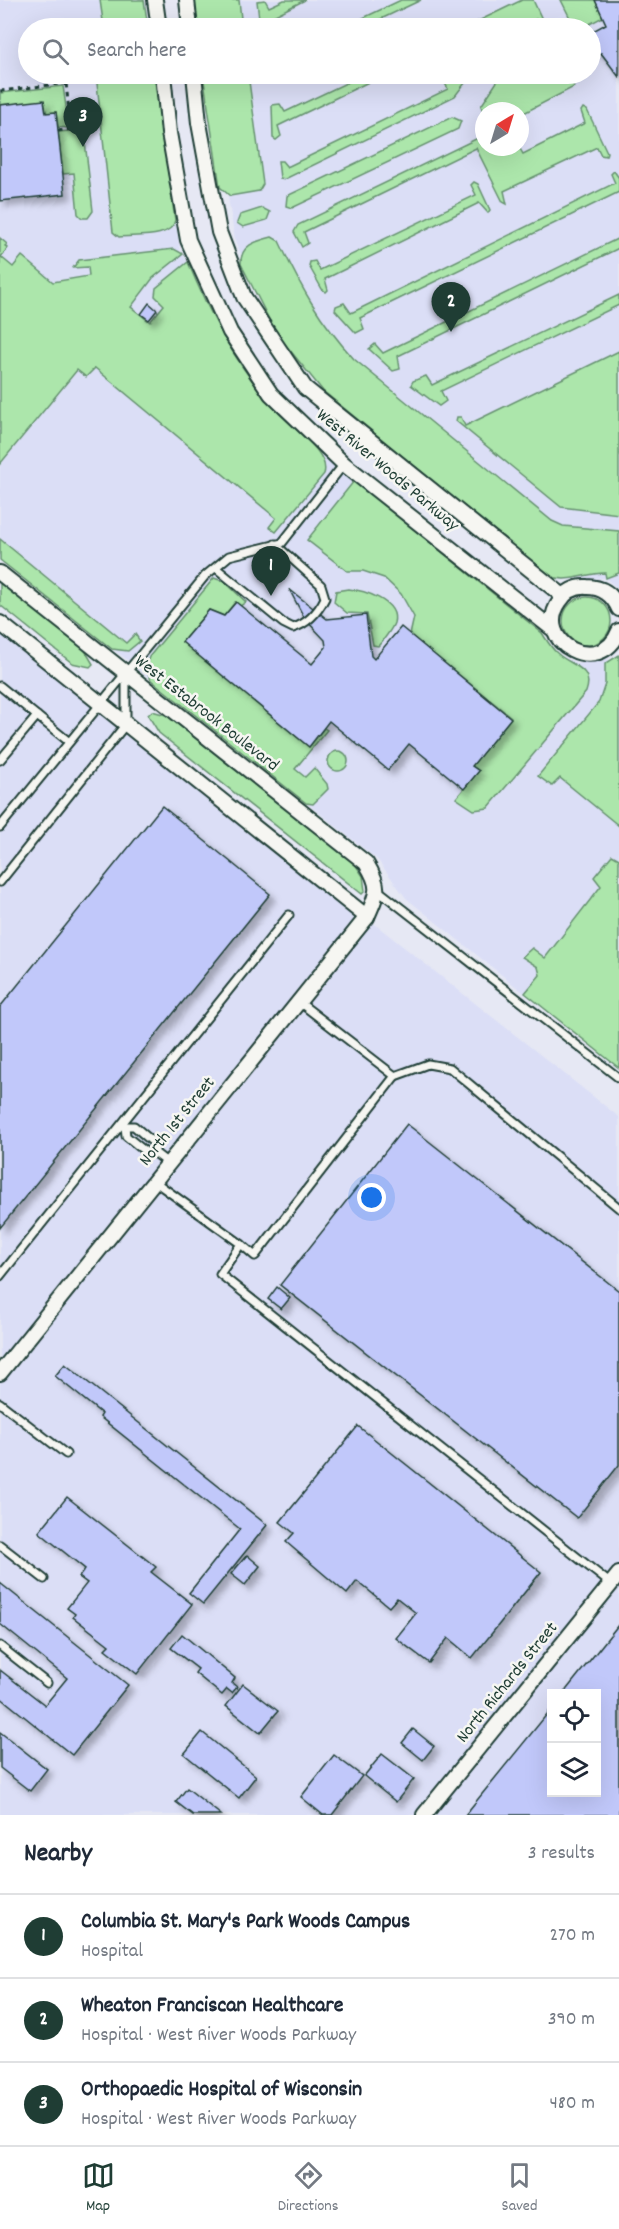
<!DOCTYPE html>
<html lang="en">
<head>
<meta charset="utf-8">
<style>
	body { margin:0; font-family:Dekko,sans-serif; background:#f6f6f7; color:#1f2937 }
	.controls { position:absolute; right:18px; bottom:18px; display:grid; overflow:hidden; border-radius:0px; box-shadow:0 6px 24px #0002 }
	.controls button { width:54px; height:54px; display:grid; place-items:center; padding:0; border:0; border-bottom:2px solid #e0e1e3; background:#fff; color:#1f2937; font:30px sans-serif }
	.compass { position:absolute; left:475px; top:102px; width:54px; height:54px; border-radius:50%; background:#fff; box-shadow:0 6px 24px #0002; rotate:38deg }
	.you { position:absolute; left:372px; top:1198px; width:21px; height:21px; margin:-15px; border:4px solid #fff; border-radius:50%; background:#1a73e8; box-shadow:0 0 0 9px #1a73e833 }
	.badge { display:grid; place-items:center; width:39px; height:39px; border-radius:50%; background:#1f3d34; color:#fff; font-size:20px; font-weight:700 }
	.pin { position:absolute; translate:-50% -50px; filter:drop-shadow(0 2px 3px #0008) }
	.pin::after { content:''; position:absolute; top:32px; width:21px; height:18px; background:inherit; clip-path:polygon(0 0,100% 0,50% 100%) }
	.list { margin:0; padding:0; list-style:none }
	h2 { display:flex; justify-content:space-between; align-items:center; height:78px; margin:0; padding:0 24px; font-size:26px }
	h2 small { font-size:20px; font-weight:400; color:#747a83 }
	.list li { display:grid; grid-template-columns:39px 1fr auto; gap:18px; align-items:center; box-sizing:border-box; height:84px; padding:0 24px; border-top:2px solid #e0e1e3 }
	.list b { display:block; font-size:22px; white-space:nowrap }
	.list p { margin:0; font-size:20px; white-space:nowrap; color:#747a83 }
	.list em { font-size:20px; font-style:normal; color:#747a83 }
	.icon { flex:none; width:33px; height:33px; fill:none; stroke:currentColor; stroke-width:2; stroke-linecap:round; stroke-linejoin:round }
	.map { position:relative; flex:none; width:619px; height:1815px; overflow:hidden }
	.search { position:absolute; background:#fff; box-shadow:0 6px 24px #0002; left:18px; right:18px; top:18px; height:66px; display:flex; align-items:center; gap:15px; box-sizing:border-box; padding:0 21px; border-radius:33px; color:#747a83; font-size:22px }
	.sheet { height:330px; background:#fff }
	nav { display:flex; justify-content:space-around; align-items:center; box-sizing:border-box; height:84px; border-top:2px solid #e0e1e3; background:#fff; font-size:16px; color:#747a83 }
	nav a { display:grid; justify-items:center; gap:3px }
	nav .on { color:#1f3d34 }
	.map>svg:first-child { display:block }
	.built { fill:#dbdef6; fill-rule:evenodd }
	.green { fill:#ace6ab; stroke:#669270; stroke-width:1.5 }
	.building { fill:#c1c8fa; stroke:#1f3d34; stroke-width:1.5; filter:url(#shadow) }
	.lines { fill:none; stroke-linecap:round; stroke-linejoin:round }
	.lane-casing { stroke:#1f3d34; stroke-width:11 }
	.street-casing { stroke:#1f3d34; stroke-width:18 }
	.path { stroke:#1f3d34; stroke-width:3; stroke-dasharray:4.5 4.5; stroke-linecap:butt }
	.lane { stroke:#f6f6f2; stroke-width:7 }
	.street { stroke:#f6f6f2; stroke-width:14 }
	.labels { text-anchor:middle; dominant-baseline:central; stroke-width:5; stroke-linejoin:round; paint-order:stroke }
	.street-label { font-size:18px; fill:#1f3d34; stroke:#f6f6f2 }
</style>
</head>
<body>
<div class="map">
<svg width="619" height="1815" viewBox="0 0 619 1815">
	<defs>
		<filter id="shadow"><feDropShadow dx="5.5" dy="5.5" stdDeviation="3" flood-color="#0004"/></filter>
	</defs>
	<rect width="100%" height="100%" fill="#e6e8f4"/>
	<filter id="ink" filterUnits="userSpaceOnUse"><feTurbulence type="fractalNoise" baseFrequency=".0167" numOctaves="2"/><feDisplacementMap in="SourceGraphic" scale="12" xChannelSelector="R" yChannelSelector="G"/><feConvolveMatrix kernelMatrix="1 2 1 2 8 2 1 2 1" color-interpolation-filters="sRGB"/></filter>
	<g filter="url(#ink)">
		<g class="built">
			<polygon points="0,0 145,0 149,28 28,28 28,74 155,74 180,251 188,262 206,306 235,358 252,380 298,433 542,633 557,654 576,663 608,659 619,689 619,903 539,1005 406,898 377,859 0,559"/>
			<path d="M 196,0 L 619,0 L 619,589 L 605,578 L 563,580 L 552,578 L 257,293 L 235,240 L 208,74 L 590,74 L 590,28 L 201,28 ZM 484,111 L 520,111 L 520,147 L 484,147 Z"/>
			<path d="M 0,628 L 619,1117 L 619,1815 L 0,1815 ZM 552,1694 L 596,1694 L 596,1792 L 552,1792 Z"/>
		</g>
		<g class="green">
			<polygon points="100,0 144,0 148,28 104,28"/>
			<polygon points="192,0 239,0 242,28 196,28"/>
			<polygon points="265,0 269,7 284,0 305,0 267,19 271,28 260,28 257,1"/>
			<polygon points="401,0 421,0 362,28 342,28"/>
			<polygon points="522,0 533,0 546,28 540,28 536,19 517,28 464,28"/>
			<polygon points="561,0 595,0 603,17 584,27 570,18"/>
			<path d="M 96,74 L 154,74 L 175,220 C 172,239 136,235 119,237 L 113,232 Z"/>
			<polygon points="203,74 248,74 263,184 259,191 230,196 220,187"/>
			<polygon points="365,74 385,74 278,126 281,136 276,140 273,138 272,105 280,104 285,112"/>
			<polygon points="440,74 472,74 455,96 285,179 280,178 278,161 282,161 287,167 448,89"/>
			<polygon points="506,74 568,74 574,87 520,115 520,111 483,111 481,106 500,77"/>
			<polygon points="63,86 69,128 58,127 56,112 46,113 44,101 0,105 0,93"/>
			<polygon points="583,108 587,110 607,152 606,156 601,155 597,147 504,191 507,204 503,202 476,148 304,232 308,243 302,247 294,232 298,225 478,138 484,137 484,147 519,147 523,154 585,123 581,111"/>
			<polygon points="452,117 461,121 458,129 292,208 286,206 287,196"/>
			<polygon points="69,131 84,133 93,211 88,218 82,218 78,214 74,173 63,174 58,132"/>
			<polygon points="614,171 619,178 619,192 360,318 364,329 356,333 335,310 336,306 344,303 351,313 615,183 611,174"/>
			<polygon points="474,182 478,184 490,210 488,213 479,203 325,279 328,290 326,292 322,289 309,266 310,262 315,261 320,270 476,195 471,185"/>
			<polygon points="262,208 270,212 267,220 243,227 237,223 240,215"/>
			<path d="M 272,237 L 279,241 C 301,288 319,320 354,359 L 552,521 L 563,526 L 619,531 L 619,573 L 606,578 L 605,573 C 585,573 568,584 549,576 L 323,391 L 276,333 L 241,264 C 240,245 256,241 272,237 Z"/>
			<path d="M 0,238 L 7,244 L 5,246 L 8,248 L 1,257 L 13,267 L 22,256 L 53,282 L 89,276 L 88,267 L 73,268 L 79,260 L 174,249 L 183,254 L 153,278 L 131,307 L 150,322 L 164,305 L 155,296 L 156,288 L 188,262 C 210,316 237,368 277,411 C 291,427 331,453 324,474 L 276,532 L 269,527 L 276,518 L 95,368 L 86,377 L 77,370 L 0,464 Z"/>
			<polygon points="619,238 619,248 398,356 400,369 393,371 369,349 375,344 383,353"/>
			<polygon points="619,295 619,305 441,391 446,401 439,406 411,385 413,381 426,376 432,385"/>
			<polygon points="619,351 619,514 561,507 456,421 457,417 461,417 465,426 467,425"/>
			<path d="M 354,481 L 542,633 C 546,639 551,648 557,653 C 570,666 595,667 586,692 L 488,808 L 474,810 L 456,798 L 479,771 L 472,766 L 511,717 L 410,635 L 414,617 L 401,594 L 384,578 L 363,571 L 347,571 L 307,540 Z"/>
			<polygon points="0,539 126,643 135,634 140,641 128,651 112,649 0,560"/>
			<path d="M 214,578 L 225,582 L 246,602 L 240,606 L 235,602 L 224,616 L 209,610 L 182,642 L 309,747 L 324,728 L 327,730 L 295,769 L 305,777 L 314,768 L 327,784 L 328,789 L 313,804 L 306,803 L 151,680 C 147,671 145,666 149,657 Z"/>
			<polygon points="0,581 83,647 93,664 90,667 72,663 0,605"/>
			<path d="M 348,589 C 363,590 400,601 394,623 C 392,629 382,642 378,646 L 373,645 L 367,614 L 347,613 L 334,602 L 336,591 Z"/>
			<circle cx="587" cy="621" r="24"/>
			<polygon points="619,655 619,826 560,778 552,786 538,776 599,702 605,684 605,664"/>
			<polygon points="152,711 166,715 355,864 363,876 365,891 362,894 159,733 148,715"/>
			<circle cx="338" cy="761" r="10"/>
			<polygon points="612,855 619,859 619,1068 525,993 540,975 538,967 522,957 532,948 545,958 601,886 594,877"/>
		</g>
		<g class="building">
			<polygon points="595,0 619,0 619,77 601,53 598,54 592,43 595,41 591,32 606,24"/>
			<polygon points="44,100 46,113 56,112 65,194 0,201 0,105"/>
			<polygon points="149,303 157,310 149,320 141,314"/>
			<polygon points="289,589 327,619 366,615 371,656 374,659 401,627 511,718 472,766 479,771 464,789 409,744 388,770 329,721 309,747 182,642 209,610 224,616 236,602 312,664 326,647 325,640 305,619"/>
			<polygon points="162,806 270,894 0,1228 0,1007"/>
			<polygon points="407,1124 619,1291 619,1465 577,1518 280,1285"/>
			<polygon points="277,1287 290,1298 281,1309 268,1299"/>
			<polygon points="65,1364 267,1525 203,1604 189,1593 240,1529 100,1417 102,1414 55,1376"/>
			<polygon points="358,1426 541,1572 472,1658 448,1638 429,1663 396,1638 416,1613 397,1598 389,1607 357,1581 347,1594 286,1542 294,1533 280,1522"/>
			<polygon points="67,1497 156,1567 151,1572 192,1604 137,1674 105,1649 109,1645 73,1617 75,1614 67,1608 87,1583 79,1577 85,1569 39,1532"/>
			<polygon points="247,1555 260,1566 245,1585 231,1574"/>
			<polygon points="0,1583 128,1685 72,1755 0,1697 0,1670 45,1705 67,1678 0,1624"/>
			<polygon points="619,1624 619,1815 465,1815 552,1708 552,1792 596,1792 596,1694 563,1694"/>
			<polygon points="182,1634 235,1678 232,1683 237,1687 232,1693 227,1689 222,1695 195,1673 198,1669 171,1648"/>
			<polygon points="243,1684 278,1711 260,1733 226,1706"/>
			<polygon points="413,1729 434,1746 423,1760 402,1743"/>
			<polygon points="0,1732 47,1769 30,1791 0,1768"/>
			<polygon points="202,1732 256,1776 239,1798 184,1754"/>
			<polygon points="382,1754 414,1779 396,1802 364,1776"/>
			<polygon points="334,1755 362,1776 332,1815 323,1815 301,1797"/>
			<polygon points="187,1788 221,1815 193,1815 176,1802"/>
		</g>
		<g class="lines">
			<g class="lane-casing">
				<g id="lane">
					<path d="M 216,568 L 283,623 L 293,628 C 309,623 318,612 325,598 L 321,585 L 275,544"/>
					<polyline points="0,686 68,741"/>
					<polyline points="0,760 37,716"/>
					<polyline points="0,827 205,576 229,556 282,543 344,464"/>
					<polyline points="0,882 126,724 126,674"/>
					<polyline points="378,890 619,1078"/>
					<polyline points="395,1076 428,1064 450,1068 619,1208"/>
					<polyline points="155,1153 155,1144 134,1126 125,1126 126,1136 147,1153 155,1153 168,1163"/>
					<polyline points="154,1181 241,1244 220,1274 611,1584"/>
					<polyline points="241,1244 255,1256 395,1076 299,1002"/>
					<polyline points="0,1276 289,915"/>
					<polyline points="0,1403 66,1454"/>
					<polyline points="0,1545 44,1579"/>
					<polyline points="0,1646 47,1683"/>
				</g>
			</g>
			<g class="street-casing">
				<g id="street">
					<polyline points="155,0 159,28"/>
					<polyline points="187,0 190,28"/>
					<polyline points="163,74 169,133 188,240 230,332 271,394 344,464 554,630"/>
					<polyline points="194,74 199,123 219,232 244,297 305,388 563,596"/>
					<path d="M 0,573 L 366,863 C 381,887 378,892 367,917 L 0,1373"/>
					<path d="M 619,609 C 613,595 603,587 587,587 C 576,586 566,592 560,601 C 531,642 600,679 619,631"/>
					<polyline points="0,623 367,917"/>
					<polyline points="424,1815 619,1574"/>
				</g>
			</g>
			<g class="path">
				<polyline points="56,74 57,84"/>
				<polyline points="0,91 66,83"/>
				<polyline points="58,131 71,129 65,74"/>
			</g>
			<use href="#lane" class="lane"/>
			<use href="#street" class="street"/>
		</g>
	</g>
	<g class="labels">
		<g class="street-label">
			<text transform="translate(387 471) rotate(40)">West River Woods Parkway</text>
			<text transform="translate(206 714) rotate(38)">West Estabrook Boulevard</text>
			<text transform="translate(178 1122) rotate(-51)">North 1st Street</text>
			<text transform="translate(508 1683) rotate(-51)">North Richards Street</text>
		</g>
	</g>
</svg>
<div class="controls">
<button><svg class="icon" aria-label="locate" viewBox="0 0 24 24"><circle cx="12" cy="12" r="6"/><path d="M12 2v4M12 18v4M2 12h4M18 12h4"/></svg></button>
<button><svg class="icon" aria-label="layers" viewBox="0 0 24 24"><path d="M12 4l9 5-9 5-9-5zM3 14l9 5 9-5"/></svg></button>
</div>
<svg class="compass" viewBox="-18 -18 36 36"><path d="M0-13l5 13h-10z" fill="#e53935"/><path d="M0 13l5-13h-10z" fill="#747a83"/></svg>
<div class="you"></div>
<div class="pin badge" style="left:271px;top:596px">1</div>
<div class="pin badge" style="left:451px;top:332px">2</div>
<div class="pin badge" style="left:83px;top:147px">3</div>
<div class="search"><svg class="icon" aria-label="search" viewBox="0 0 24 24"><circle cx="10" cy="10" r="6"/><path d="M15 15l6 6"/></svg>Search here</div>
</div>
<section class="sheet">
<h2>Nearby<small>3 results</small></h2>
<ul class="list">
<li><span class="badge">1</span><div><b>Columbia St. Mary's Park Woods Campus</b><p>Hospital</p></div><em>270 m</em></li>
<li><span class="badge">2</span><div><b>Wheaton Franciscan Healthcare</b><p>Hospital · West River Woods Parkway</p></div><em>390 m</em></li>
<li><span class="badge">3</span><div><b>Orthopaedic Hospital of Wisconsin</b><p>Hospital · West River Woods Parkway</p></div><em>480 m</em></li>
</ul>
</section>
<nav>
<a class="on"><svg class="icon" aria-label="map" viewBox="0 0 24 24"><path d="M3 6l6-2 6 2 6-2v14l-6 2-6-2-6 2zM9 4v14M15 6v14"/></svg>Map</a>
<a><svg class="icon" aria-label="directions" viewBox="0 0 24 24"><path d="M12 3l9 9-9 9-9-9zM9 14v-3h6M13 9l2 2-2 2"/></svg>Directions</a>
<a><svg class="icon" aria-label="saved" viewBox="0 0 24 24"><path d="M7 4h10v16l-5-4-5 4z"/></svg>Saved</a>
</nav>
</body>
</html>
